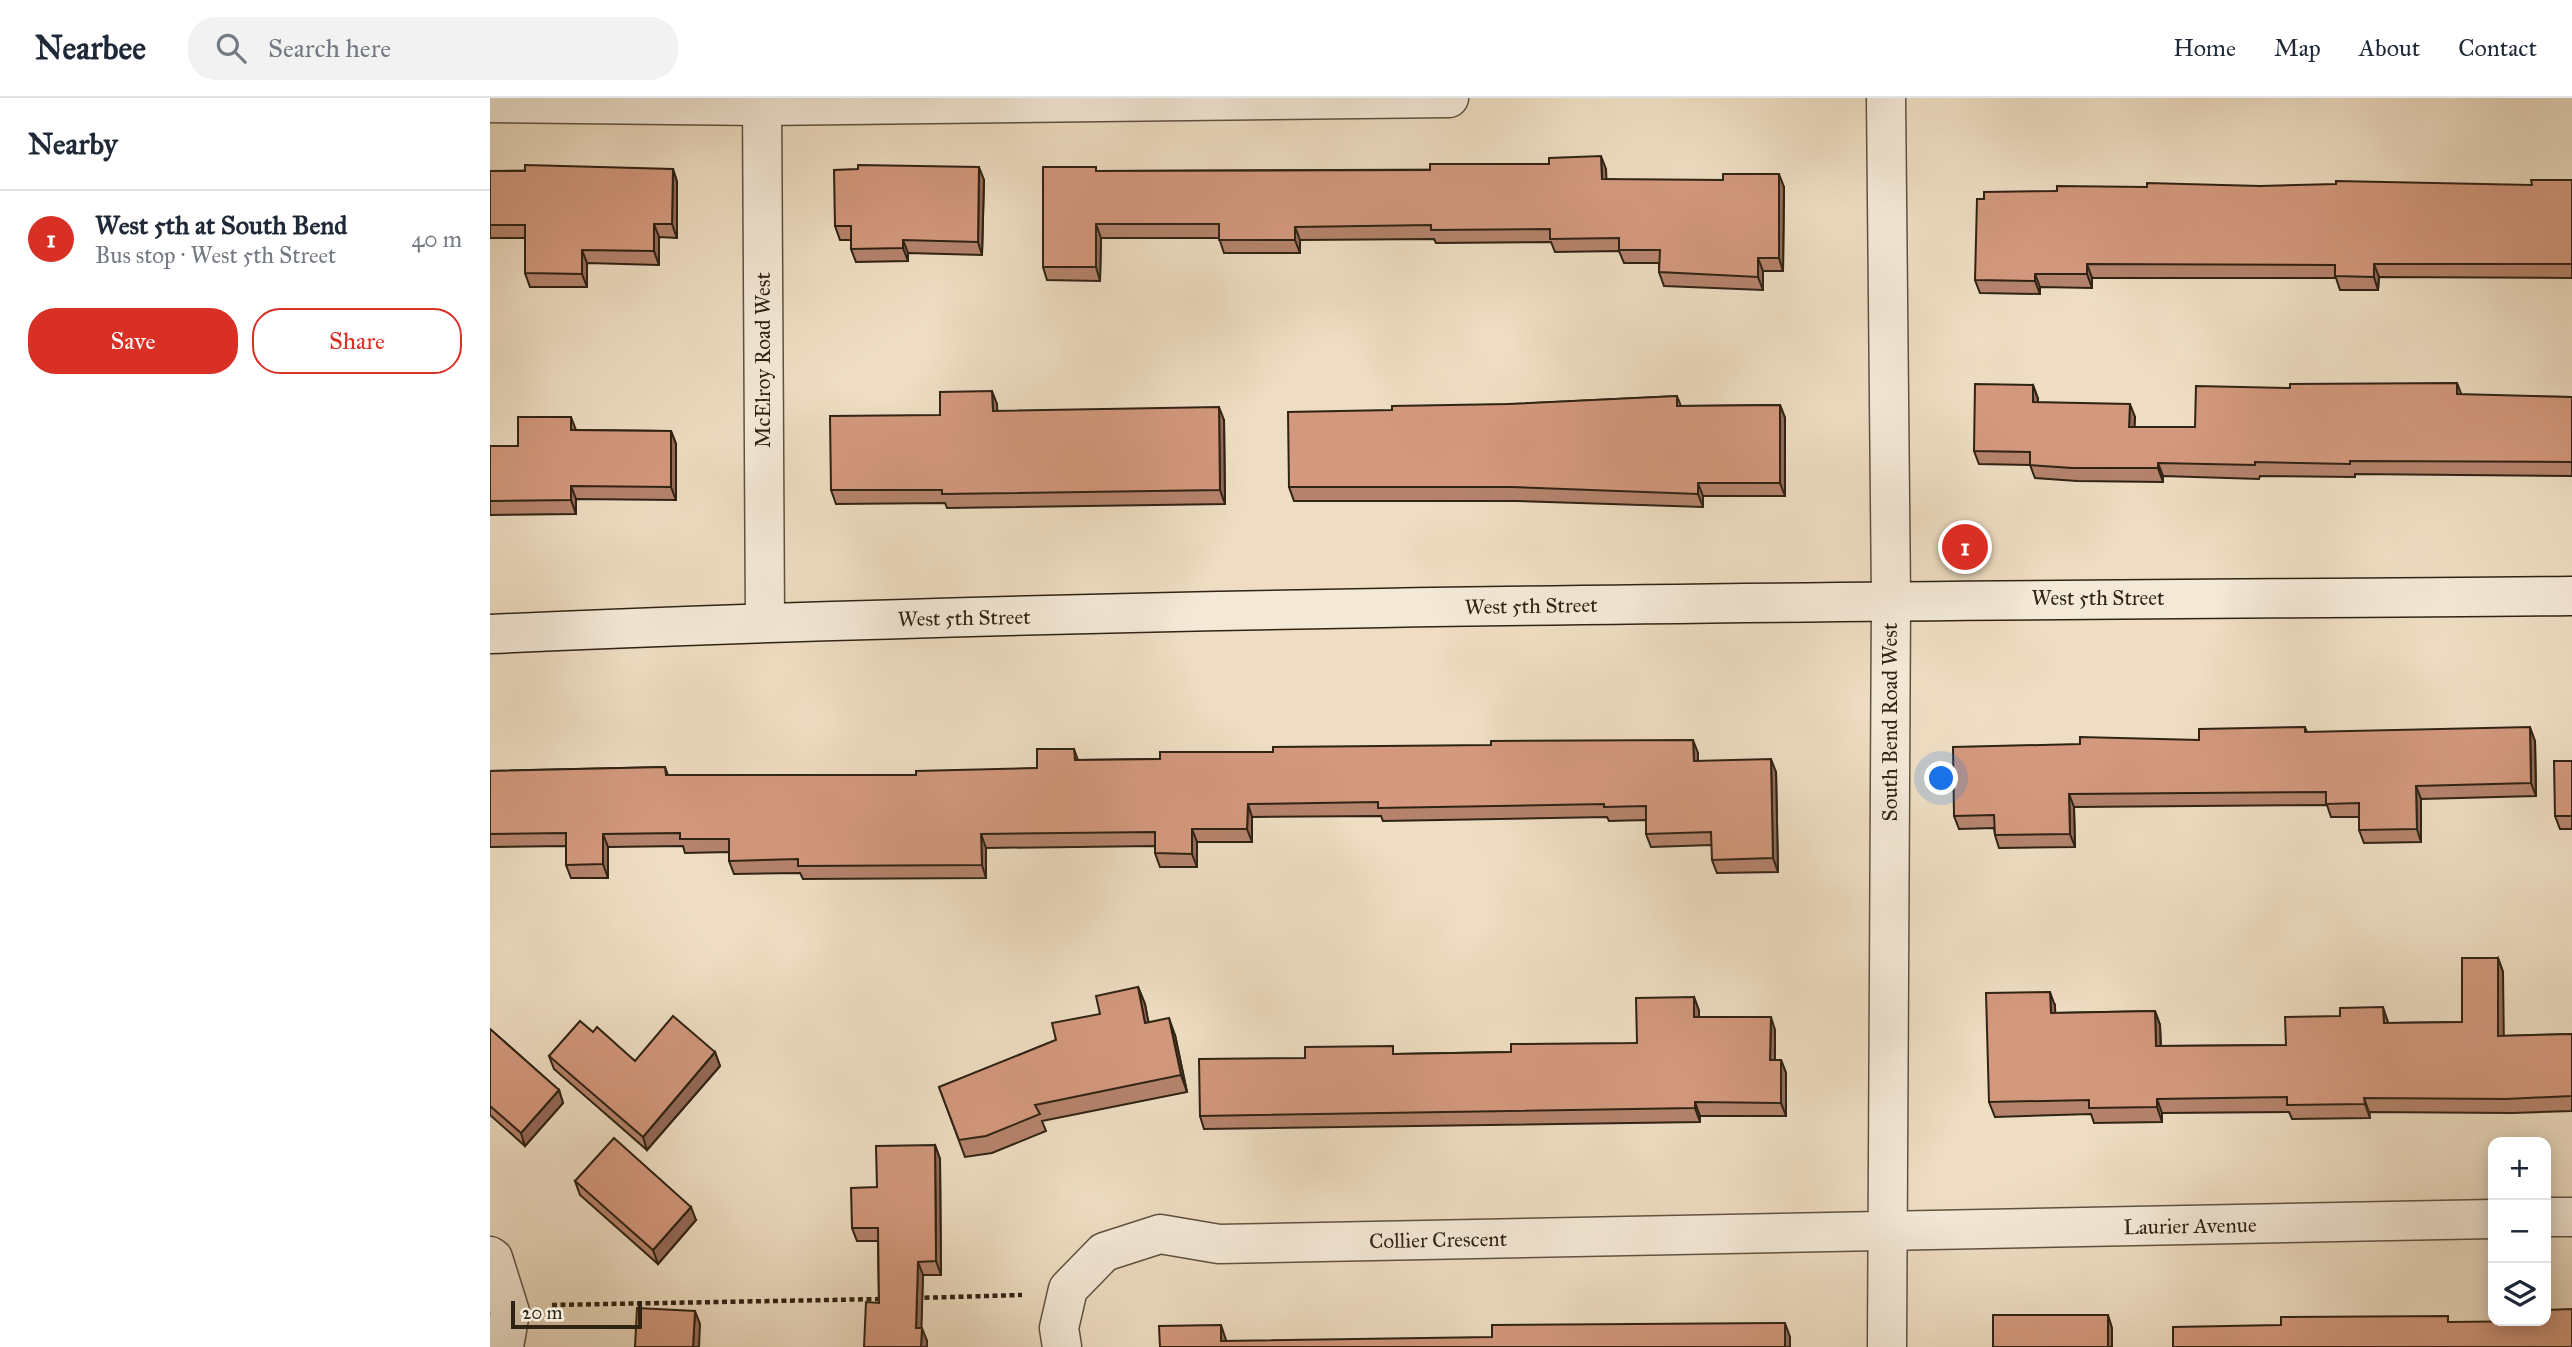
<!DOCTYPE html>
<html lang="en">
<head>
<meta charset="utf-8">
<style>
	body { margin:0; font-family:"IM FELL Great Primer",serif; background:#f2f2f3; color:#1f2937 }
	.controls { position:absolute; right:21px; bottom:21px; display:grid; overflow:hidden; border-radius:14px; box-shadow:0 4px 18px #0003 }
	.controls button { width:63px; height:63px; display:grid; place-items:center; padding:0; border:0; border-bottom:2px solid #e0e1e3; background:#fff; color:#1f2937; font:35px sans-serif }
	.scale { position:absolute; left:21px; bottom:18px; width:131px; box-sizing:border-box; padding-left:7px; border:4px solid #2f2314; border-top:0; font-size:19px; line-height:24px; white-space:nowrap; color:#2f2314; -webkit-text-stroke:5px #f4e9d7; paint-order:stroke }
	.you { position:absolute; left:1452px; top:681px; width:24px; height:24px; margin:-18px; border:5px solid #fff; border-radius:50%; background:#1a73e8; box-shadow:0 0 0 10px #1a73e833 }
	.badge { display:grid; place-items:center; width:46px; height:46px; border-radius:50%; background:#d93025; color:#fff; font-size:23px; font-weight:700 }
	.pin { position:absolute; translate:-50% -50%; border:4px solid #fff; box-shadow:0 2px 7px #0006 }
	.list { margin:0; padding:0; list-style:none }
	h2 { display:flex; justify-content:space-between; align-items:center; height:91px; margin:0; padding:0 28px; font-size:30px }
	h2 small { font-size:23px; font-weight:400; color:#747a83 }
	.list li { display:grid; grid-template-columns:46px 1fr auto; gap:21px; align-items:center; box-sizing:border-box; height:98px; padding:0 28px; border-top:2px solid #e0e1e3 }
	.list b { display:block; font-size:26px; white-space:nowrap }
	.list p { margin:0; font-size:23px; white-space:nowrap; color:#747a83 }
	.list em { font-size:23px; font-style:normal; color:#747a83 }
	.actions { display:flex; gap:14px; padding:21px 28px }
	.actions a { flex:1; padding:16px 0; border:2px solid #d93025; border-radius:28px; text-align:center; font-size:24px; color:#d93025 }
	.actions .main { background:#d93025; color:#fff }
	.icon { flex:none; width:38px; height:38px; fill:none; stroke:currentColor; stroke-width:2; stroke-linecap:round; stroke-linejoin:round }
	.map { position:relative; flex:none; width:2082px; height:1249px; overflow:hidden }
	header { display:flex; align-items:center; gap:42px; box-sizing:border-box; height:98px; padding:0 35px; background:#fff; border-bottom:2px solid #e0e1e3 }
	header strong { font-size:33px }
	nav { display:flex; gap:38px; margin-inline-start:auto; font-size:24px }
	.search { width:490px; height:63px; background:#f2f2f3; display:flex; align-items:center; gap:18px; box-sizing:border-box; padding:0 24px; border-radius:28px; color:#747a83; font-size:26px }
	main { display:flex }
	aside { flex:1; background:#fff }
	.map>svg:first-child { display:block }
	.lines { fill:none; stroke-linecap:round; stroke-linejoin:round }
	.street-casing { stroke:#5f5240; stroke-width:41 }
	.secondary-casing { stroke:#2f2314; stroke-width:41 }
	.path { stroke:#2f2314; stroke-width:4.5; stroke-dasharray:5 3.5; stroke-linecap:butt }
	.street { stroke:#f4e9d7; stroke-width:38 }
	.secondary { stroke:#f4e9d7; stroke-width:38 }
	.wall { fill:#b5836c; stroke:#2f2314; stroke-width:2 }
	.shaded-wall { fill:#946a58; stroke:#2f2314; stroke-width:2 }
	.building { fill:#d3987d; stroke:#2f2314; stroke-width:2 }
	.labels { text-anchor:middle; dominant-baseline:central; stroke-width:7; stroke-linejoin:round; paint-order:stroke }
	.street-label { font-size:21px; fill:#2f2314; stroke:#f4e9d7 }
</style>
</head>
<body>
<header>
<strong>Nearbee</strong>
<div class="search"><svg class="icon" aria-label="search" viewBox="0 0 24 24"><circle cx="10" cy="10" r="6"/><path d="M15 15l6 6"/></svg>Search here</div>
<nav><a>Home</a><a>Map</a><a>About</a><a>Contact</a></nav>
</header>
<main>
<aside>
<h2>Nearby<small></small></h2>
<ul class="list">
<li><span class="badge">1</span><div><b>West 5th at South Bend</b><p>Bus stop · West 5th Street</p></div><em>40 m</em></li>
</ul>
<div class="actions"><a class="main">Save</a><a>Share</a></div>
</aside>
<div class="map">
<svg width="2082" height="1249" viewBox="0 0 2082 1249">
	<rect width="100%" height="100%" fill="#eeddc2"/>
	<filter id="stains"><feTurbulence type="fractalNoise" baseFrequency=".00286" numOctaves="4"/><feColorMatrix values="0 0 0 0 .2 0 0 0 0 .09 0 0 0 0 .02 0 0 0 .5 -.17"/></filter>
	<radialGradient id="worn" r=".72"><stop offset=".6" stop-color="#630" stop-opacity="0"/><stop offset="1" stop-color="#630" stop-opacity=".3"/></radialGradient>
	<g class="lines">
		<g class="street-casing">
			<g id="street">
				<polyline points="272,0 275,524"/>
				<polyline points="1396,0 1401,501 1397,1249"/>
				<polyline points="0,5 272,8 959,0"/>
				<polyline points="2056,1119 2082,1119"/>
				<polyline points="0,1158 3,1160 20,1214 14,1249"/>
				<polyline points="572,1249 569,1230 578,1191 614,1154 670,1136 729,1146 2003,1121"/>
			</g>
		</g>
		<g class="secondary-casing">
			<path id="secondary" d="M 0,536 C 694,505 1388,504 2082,498"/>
		</g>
		<g class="path">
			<polyline points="426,1200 532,1197"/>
			<polyline points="62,1207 393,1201"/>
		</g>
		<use href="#street" class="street"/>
		<use href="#secondary" class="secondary"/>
	</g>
	<g class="wall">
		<polygon points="183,71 187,84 187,140 169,139 169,167 97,165 97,189 40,189 35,175 35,140 0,140 0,73"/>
		<polygon points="1116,71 1116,81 1294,89 1293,173 1273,173 1273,192 1174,188 1169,174 1169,165 1134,165 1129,153 1065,154 1061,144 946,145 944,141 810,142 810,155 734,155 729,140 611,140 610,183 557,182 553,169 607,73"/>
		<polygon points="494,82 492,157 418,155 418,163 366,164 361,151 361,142 350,142 345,128"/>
		<polygon points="2082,82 2082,180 1889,179 1888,192 1850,192 1846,180 1602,180 1602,190 1550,189 1550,196 1490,195 1485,182 1494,101 1567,93 1657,89 2042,87"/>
		<polygon points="1967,285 1971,297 2082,299 2082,378 1865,376 1865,379 1770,378 1769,381 1673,378 1673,384 1587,383 1545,380 1540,367 1489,366 1484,353 1543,287 1548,301 1548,305 1645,319 1644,329 1705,329 1800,290"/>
		<polygon points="1187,298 1191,308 1290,307 1295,320 1295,398 1213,398 1213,409 1026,403 804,403 799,389 902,312"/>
		<polygon points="507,306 507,313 734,322 735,406 457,410 455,405 346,406 341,392 450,317"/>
		<polygon points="86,332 181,333 186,346 186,402 86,401 86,416 0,417 0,348 28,348"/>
		<polygon points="1815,629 1817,634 2045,643 2046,698 1931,701 1931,744 1874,745 1869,732 1869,719 1841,719 1837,707 1584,709 1585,749 1509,750 1505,737 1504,730 1469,731 1464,718 1590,646 1709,642"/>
		<polygon points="584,651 588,662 1208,655 1208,663 1286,674 1288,774 1227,775 1222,762 1222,747 1161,749 1156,736 1156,722 1119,723 1117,719 893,723 891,718 762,719 762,744 707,744 707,769 670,769 665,755 665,748 496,750 496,780 313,781 310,775 244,776 239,763 239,754 195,755 193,748 118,749 118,780 81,780 76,767 76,748 0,749 0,673 175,669 178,677 426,677 547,670"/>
		<polygon points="2082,663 2082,731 2070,731 2065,718"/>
		<polygon points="2008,860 2013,874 2013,938 2082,936 2082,1013 2022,1015 1879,1014 1880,1020 1802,1021 1799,1014 1672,1015 1672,1024 1604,1025 1601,1016 1505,1019 1499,1004 1565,908 1565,915 1665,913 1670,927 1671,948 1796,947 1899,925 1972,924"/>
		<polygon points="648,889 655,906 658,924 685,937 697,994 552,1023 556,1033 502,1055 475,1059 449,989 566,942 610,916"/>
		<polygon points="1204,899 1209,913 1209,919 1285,932 1285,962 1291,962 1296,975 1296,1018 1210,1018 1210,1024 714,1031 710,1018 815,960 906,956 1021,954 1147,945"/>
		<polygon points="0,931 69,992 73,1005 35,1048 0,1017"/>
		<polygon points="103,934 145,963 225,954 230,968 157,1052 64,971 59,958"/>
		<polygon points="445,1047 450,1061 451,1177 433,1177 431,1230 437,1243 389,1205 388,1143 367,1143 362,1130"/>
		<polygon points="85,1083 206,1122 168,1166 90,1097"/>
	</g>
	<g class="shaded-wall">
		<polygon points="1111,58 1116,71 1117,94 1112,81"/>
		<polygon points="489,69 494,82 492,157 488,144"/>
		<polygon points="183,71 187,84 187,140 182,126"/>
		<polygon points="1289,76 1294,89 1293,173 1289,160"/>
		<polygon points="164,126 169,139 169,167 164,153"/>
		<polygon points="606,126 611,140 610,183 606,169"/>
		<polygon points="805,129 810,142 810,155 805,142"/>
		<polygon points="413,142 418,155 418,163 413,150"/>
		<polygon points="92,152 97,165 97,189 92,176"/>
		<polygon points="1268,160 1273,173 1273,192 1268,179"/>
		<polygon points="1597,166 1602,180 1602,190 1597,176"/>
		<polygon points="1884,166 1889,179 1888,192 1884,179"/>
		<polygon points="1545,176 1550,189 1550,196 1545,183"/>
		<polygon points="1967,285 1972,298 1967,296"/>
		<polygon points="1543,287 1548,301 1548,318 1543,304"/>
		<polygon points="502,293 507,306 508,326 503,313"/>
		<polygon points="1640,306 1645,319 1644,342 1639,329"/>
		<polygon points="1290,307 1295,320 1295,398 1290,385"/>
		<polygon points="729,309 734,322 735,406 730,392"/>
		<polygon points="81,319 86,332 81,332"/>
		<polygon points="181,333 186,346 186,402 181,389"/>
		<polygon points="1668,365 1673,378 1673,384 1668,370"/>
		<polygon points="1208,385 1213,398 1213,409 1208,396"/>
		<polygon points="81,388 86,401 86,416 81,402"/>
		<polygon points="2040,629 2045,643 2046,698 2041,685"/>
		<polygon points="1203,642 1208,655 1208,676 1204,663"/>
		<polygon points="1281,661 1286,674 1288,774 1283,760"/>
		<polygon points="1926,688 1931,701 1931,744 1927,731"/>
		<polygon points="1579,696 1584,709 1585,749 1580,736"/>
		<polygon points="758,706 762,719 762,744 757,731"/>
		<polygon points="702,731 707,744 707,769 702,756"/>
		<polygon points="113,736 118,749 118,780 113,766"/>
		<polygon points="491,736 496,750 496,780 492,767"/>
		<polygon points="2008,860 2013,874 2014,952 2008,938"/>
		<polygon points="648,889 655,906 662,942 655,925"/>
		<polygon points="1560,894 1565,908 1566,930 1561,915"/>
		<polygon points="1204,899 1209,913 1209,932 1204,919"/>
		<polygon points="1893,909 1898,924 1899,939 1894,925"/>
		<polygon points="1665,913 1670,927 1671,963 1666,948"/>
		<polygon points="1281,919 1285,932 1285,975 1280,962"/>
		<polygon points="679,920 685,937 697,994 691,977"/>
		<polygon points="225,954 230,968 157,1052 153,1039"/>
		<polygon points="1291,962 1296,975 1296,1018 1291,1005"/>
		<polygon points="69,992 73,1005 35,1048 31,1035"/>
		<polygon points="1874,1000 1879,1014 1880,1020 1875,1006"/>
		<polygon points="1667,1001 1672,1015 1672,1024 1667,1009"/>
		<polygon points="1205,1004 1210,1018 1210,1024 1205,1010"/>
		<polygon points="445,1047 450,1061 451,1177 446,1163"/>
		<polygon points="201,1109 206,1122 168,1166 163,1152"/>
		<polygon points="428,1164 433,1177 431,1243 426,1230"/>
		<polygon points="205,1213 210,1226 209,1249 203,1249"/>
		<polygon points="1618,1217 1622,1230 1622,1249 1618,1249"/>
		<polygon points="1295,1225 1300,1239 1300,1249 1295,1249"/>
		<polygon points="731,1227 736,1242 736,1249 731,1243"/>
		<polygon points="432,1230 437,1243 437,1249 431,1249"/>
	</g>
	<g class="building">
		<polygon points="1111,58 1112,81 1233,82 1233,76 1289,76 1289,160 1268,160 1268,179 1169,174 1170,152 1129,152 1129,140 1060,141 1060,131 941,132 941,127 805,129 805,142 729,142 729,126 606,126 606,169 553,169 553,69 606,69 606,73 940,72 940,66 1059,66 1059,60"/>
		<polygon points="35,67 183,71 182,126 164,126 164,153 92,152 92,176 35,175 35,127 0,127 0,73 35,73"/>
		<polygon points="368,67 489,69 488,144 413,142 413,150 361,151 361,128 345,128 344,72 368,71"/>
		<polygon points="2041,82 2082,82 2082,166 1884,166 1884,179 1845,178 1845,167 1597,166 1597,176 1545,176 1545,183 1485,182 1487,101 1494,101 1494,94 1567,93 1567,88 1657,89 1657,85 1770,88 1846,86 1846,83 2042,87"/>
		<polygon points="1967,285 1967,296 2082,299 2082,364 1860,363 1860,366 1765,364 1765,367 1668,365 1668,370 1582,370 1540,367 1540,354 1484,353 1485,286 1543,287 1543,304 1640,306 1639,329 1705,329 1706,288 1800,290 1800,286"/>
		<polygon points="502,293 503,313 729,309 730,392 452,396 452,392 341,392 340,318 450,317 450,294"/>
		<polygon points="1187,298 1187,308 1290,307 1290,385 1208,385 1208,396 1021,389 799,389 798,314 902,312 902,308 1018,306"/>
		<polygon points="28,319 81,319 81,332 181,333 181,389 81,388 81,402 0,403 0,348 28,348"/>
		<polygon points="1815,629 1815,634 2040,629 2041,685 1926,688 1927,731 1869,732 1869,705 1836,706 1836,694 1579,696 1580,736 1505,737 1504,717 1464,718 1463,649 1590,646 1590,639 1709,642 1709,631"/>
		<polygon points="1203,642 1204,663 1281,661 1283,760 1222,762 1221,734 1156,736 1156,708 1114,709 1114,706 888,710 888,704 758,706 757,731 702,731 702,756 665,755 665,734 491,736 492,767 308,768 308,761 239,763 239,741 190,741 190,735 113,736 113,766 76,767 76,735 0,736 0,673 175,669 176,677 426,677 426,673 547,670 547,651 584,651 585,662 670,661 670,654 783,654 783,649 1001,647 1001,643"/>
		<polygon points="2064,663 2082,663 2082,718 2065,718"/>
		<polygon points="1972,860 2008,860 2008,938 2082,936 2082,998 2016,1001 1874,1000 1875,1006 1797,1007 1797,999 1667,1001 1667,1009 1599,1010 1599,1002 1499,1004 1496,895 1560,894 1561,915 1665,913 1666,948 1796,947 1795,919 1850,918 1850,910 1893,909 1894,925 1972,924"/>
		<polygon points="648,889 655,925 679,920 691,977 545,1007 550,1016 496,1038 469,1042 449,989 566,942 562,925 610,916 606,898"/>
		<polygon points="1204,899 1204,919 1281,919 1280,962 1291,962 1291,1005 1205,1004 1205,1010 710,1018 709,961 815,960 815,949 903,948 903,956 1021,954 1021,946 1147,945 1146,900"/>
		<polygon points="183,918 225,954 153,1039 59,958 90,923 103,934 107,929 145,963"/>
		<polygon points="0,931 69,992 31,1035 0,1008"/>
		<polygon points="124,1040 201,1109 163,1152 85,1083"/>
		<polygon points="445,1047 446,1163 428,1164 426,1230 432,1230 431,1249 374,1249 376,1204 389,1205 388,1130 362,1130 361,1090 387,1089 386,1048"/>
		<polygon points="147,1210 205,1213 203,1249 145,1249"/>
		<polygon points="2082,1211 2082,1249 1683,1249 1683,1229 1791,1227 1791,1219 1958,1218 1958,1224 2056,1223 2056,1212"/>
		<rect x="1503" y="1217" width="115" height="32"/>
		<polygon points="1295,1225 1295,1249 670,1249 669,1228 731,1227 731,1243 1002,1239 1002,1227"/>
	</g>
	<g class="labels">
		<g class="street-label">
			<text transform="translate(273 262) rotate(-90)">McElroy Road West</text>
			<text x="1608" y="500">West 5th Street</text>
			<text transform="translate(1041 508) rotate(-1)">West 5th Street</text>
			<text transform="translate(474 520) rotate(-1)">West 5th Street</text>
			<text transform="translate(1400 624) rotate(-90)">South Bend Road West</text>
			<text transform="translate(1700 1128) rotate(-1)">Laurier Avenue</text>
			<text transform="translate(948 1142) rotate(-1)">Collier Crescent</text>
		</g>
	</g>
	<rect width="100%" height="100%" filter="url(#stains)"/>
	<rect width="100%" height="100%" fill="url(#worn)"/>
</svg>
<div class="controls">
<button>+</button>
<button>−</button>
<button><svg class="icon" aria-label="layers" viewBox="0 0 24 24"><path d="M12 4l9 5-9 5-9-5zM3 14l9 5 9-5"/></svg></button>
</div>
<div class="scale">20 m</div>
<div class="you"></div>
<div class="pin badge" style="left:1475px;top:449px">1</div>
</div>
</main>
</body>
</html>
